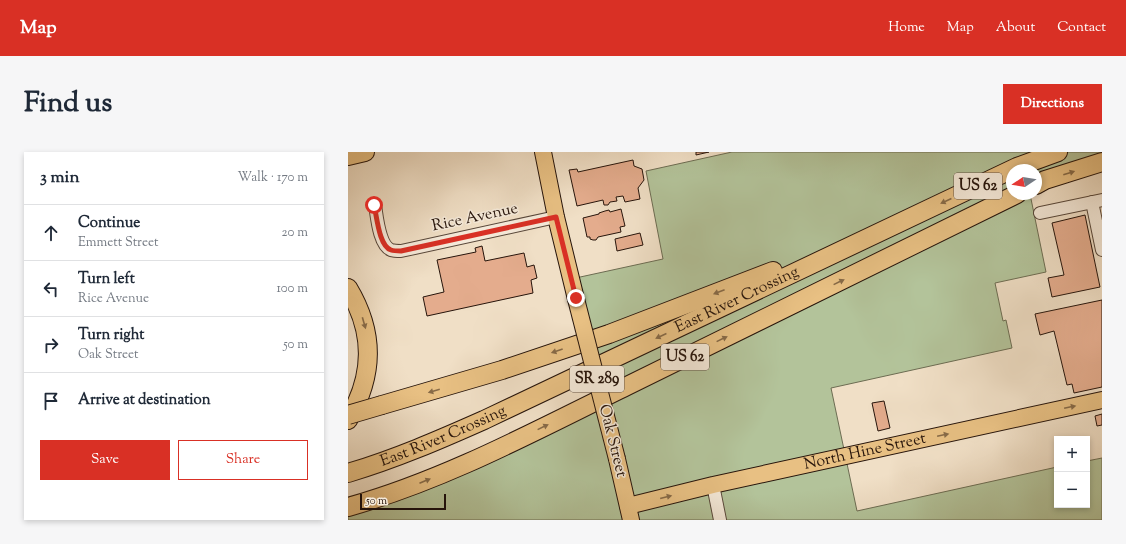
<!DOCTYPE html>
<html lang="en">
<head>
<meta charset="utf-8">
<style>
	body { margin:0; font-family:"Sorts Mill Goudy",serif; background:#f6f6f7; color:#1f2937 }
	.controls { position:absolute; right:12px; bottom:12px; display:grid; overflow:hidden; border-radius:0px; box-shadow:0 2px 6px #0003 }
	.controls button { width:36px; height:36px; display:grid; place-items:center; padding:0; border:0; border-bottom:1px solid #e0e1e3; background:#fff; color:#1f2937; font:20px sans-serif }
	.compass { position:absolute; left:658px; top:12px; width:36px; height:36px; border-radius:50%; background:#fff; box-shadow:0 2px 6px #0003; rotate:258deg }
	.scale { position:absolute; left:12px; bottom:10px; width:86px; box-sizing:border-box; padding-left:4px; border:2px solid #26140b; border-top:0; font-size:11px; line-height:14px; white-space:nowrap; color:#26140b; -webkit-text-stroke:3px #f5eada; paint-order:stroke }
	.stop { position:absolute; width:12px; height:12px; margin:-9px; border:3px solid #d93025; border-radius:50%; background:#fff }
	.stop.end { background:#d93025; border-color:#fff; box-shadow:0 1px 4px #0008 }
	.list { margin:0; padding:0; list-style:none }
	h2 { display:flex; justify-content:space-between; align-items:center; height:52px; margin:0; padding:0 16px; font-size:17px }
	h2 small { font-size:13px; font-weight:400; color:#747a83 }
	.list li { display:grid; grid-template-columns:26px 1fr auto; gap:12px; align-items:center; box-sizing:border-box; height:56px; padding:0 16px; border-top:1px solid #e0e1e3 }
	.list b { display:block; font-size:15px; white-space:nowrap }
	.list p { margin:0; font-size:13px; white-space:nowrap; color:#747a83 }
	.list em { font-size:13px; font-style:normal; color:#747a83 }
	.actions { display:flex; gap:8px; padding:12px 16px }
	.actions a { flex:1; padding:9px 0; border:1px solid #d93025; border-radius:0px; text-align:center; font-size:14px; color:#d93025 }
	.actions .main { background:#d93025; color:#fff }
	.icon { flex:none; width:22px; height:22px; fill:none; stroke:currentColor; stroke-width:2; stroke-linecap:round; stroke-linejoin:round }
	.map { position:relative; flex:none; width:754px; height:368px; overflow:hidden; border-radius:0px }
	header { display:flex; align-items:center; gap:24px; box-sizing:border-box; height:56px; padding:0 20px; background:#d93025; color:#fff }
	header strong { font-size:19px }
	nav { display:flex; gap:22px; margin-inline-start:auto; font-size:14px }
	.intro { display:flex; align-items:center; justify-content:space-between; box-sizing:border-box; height:96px; padding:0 24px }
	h1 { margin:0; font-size:28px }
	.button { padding:10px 18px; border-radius:0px; background:#d93025; color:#fff; font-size:14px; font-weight:700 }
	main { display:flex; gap:24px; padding:0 24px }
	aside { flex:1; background:#fff; border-radius:0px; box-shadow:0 2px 6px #0003 }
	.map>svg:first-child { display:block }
	.green { fill:#b3c39a; stroke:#6c6c52 }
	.building { fill:#e4ac8d; stroke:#26140b }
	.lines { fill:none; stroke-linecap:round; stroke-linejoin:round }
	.minor-casing { stroke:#58473a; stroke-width:14 }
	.major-casing { stroke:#26140b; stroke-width:18 }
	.highway-casing { stroke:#26140b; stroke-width:20 }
	.minor { stroke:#f5eada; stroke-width:12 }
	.major { stroke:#e8c083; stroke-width:16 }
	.highway { stroke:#e8c083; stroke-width:18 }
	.major-bridge-casing { stroke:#26140b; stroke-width:18; stroke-linecap:butt }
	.highway-bridge-casing { stroke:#26140b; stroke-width:20; stroke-linecap:butt }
	.major-bridge { stroke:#e8c083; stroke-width:16 }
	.highway-bridge { stroke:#e8c083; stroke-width:18 }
	.oneway { fill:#876a47 }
	.route { stroke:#d93025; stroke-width:5 }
	.labels { text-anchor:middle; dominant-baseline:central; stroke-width:3; stroke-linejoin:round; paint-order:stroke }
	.shield { fill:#f5eada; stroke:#645449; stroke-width:1 }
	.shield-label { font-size:15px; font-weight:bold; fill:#26140b }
	.street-label { font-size:16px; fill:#26140b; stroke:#f5eada }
</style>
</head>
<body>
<header>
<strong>Map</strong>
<nav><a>Home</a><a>Map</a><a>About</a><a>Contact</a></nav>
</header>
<div class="intro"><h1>Find us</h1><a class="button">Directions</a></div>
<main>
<aside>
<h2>3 min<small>Walk · 170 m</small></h2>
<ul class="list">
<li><svg class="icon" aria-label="ahead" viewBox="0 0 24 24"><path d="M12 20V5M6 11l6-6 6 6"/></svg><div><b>Continue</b><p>Emmett Street</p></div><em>20 m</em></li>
<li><svg class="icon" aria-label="left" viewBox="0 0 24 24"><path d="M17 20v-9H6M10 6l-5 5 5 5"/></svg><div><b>Turn left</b><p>Rice Avenue</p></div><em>100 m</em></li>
<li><svg class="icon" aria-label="right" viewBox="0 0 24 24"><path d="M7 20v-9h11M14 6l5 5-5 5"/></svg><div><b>Turn right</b><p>Oak Street</p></div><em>50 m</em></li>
<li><svg class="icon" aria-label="arrive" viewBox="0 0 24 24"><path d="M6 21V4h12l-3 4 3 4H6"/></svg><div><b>Arrive at destination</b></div></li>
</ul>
<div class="actions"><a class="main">Save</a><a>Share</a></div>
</aside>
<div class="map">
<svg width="754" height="368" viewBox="0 0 754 368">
	<rect width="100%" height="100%" fill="#f0dfc6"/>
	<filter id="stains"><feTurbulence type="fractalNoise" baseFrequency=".005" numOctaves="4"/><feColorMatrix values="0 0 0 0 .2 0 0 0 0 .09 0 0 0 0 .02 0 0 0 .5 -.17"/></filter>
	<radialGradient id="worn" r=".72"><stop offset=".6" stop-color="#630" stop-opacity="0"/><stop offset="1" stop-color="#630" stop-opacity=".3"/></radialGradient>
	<polygon class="green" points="384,0 754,0 754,10 688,33 688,18 664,18 664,42 682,42 698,120 647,131 655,169 658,168 664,196 483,236 509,359 709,315 709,353 739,353 739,309 754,306 754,368 0,368 0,355 255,245 223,127 315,107 298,19"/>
	<g class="building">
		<polygon points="348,0 361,0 348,3"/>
		<polygon points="285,8 286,14 294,17 296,28 290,36 292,47 277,50 275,44 268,45 269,49 262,50 260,53 256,53 255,48 229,54 221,18 229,17 230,20"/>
		<polygon points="273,57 277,74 272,75 273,80 250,85 248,88 245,88 242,87 242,85 239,85 235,66 251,62 251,61 257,59 261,58 262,60"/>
		<polygon points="737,63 752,135 704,145 700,126 716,123 704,71"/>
		<polygon points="292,81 295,93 269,99 267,87"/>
		<polygon points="134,94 137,109 176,101 179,115 186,113 189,126 183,128 185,141 79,164 75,145 96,140 89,108 128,100 127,96"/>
		<polygon points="754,148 754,235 726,241 724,232 719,233 706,179 692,183 687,162"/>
		<polygon points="536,249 542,276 530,279 524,251"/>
		<polygon points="754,262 754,273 749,274 747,264"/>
	</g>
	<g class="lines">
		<g class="minor-casing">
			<g id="minor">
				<polyline points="744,50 754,98"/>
				<path d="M 27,53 C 29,65 31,93 43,98 C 46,99 50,99 53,99 L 208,65"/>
				<polyline points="692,61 754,48"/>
				<polyline points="365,333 372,368"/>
			</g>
		</g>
		<g class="major-casing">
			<g id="major">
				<polyline points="195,0 208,65 228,147"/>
				<polyline points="269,307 283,368"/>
				<path id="s1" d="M 280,354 L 365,333 L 754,248"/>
			</g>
		</g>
		<g class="highway-casing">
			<g id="highway">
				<polyline points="0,4 17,0"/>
				<polyline points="688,33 697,28 754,10"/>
				<path d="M 0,136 C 27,181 26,223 0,268"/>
				<polyline points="34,253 154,218 261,182 425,119"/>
				<path id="s2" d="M 0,321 C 47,307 91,288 136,268 L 669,15 L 710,0"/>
				<path d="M 0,355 C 97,328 189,278 279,234 C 409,170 539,106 669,42"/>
			</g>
		</g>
		<use href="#minor" class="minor"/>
		<use href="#major" class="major"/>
		<use href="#highway" class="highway"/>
		<g class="major-bridge-casing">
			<polyline id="major-bridge" points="228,147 269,307"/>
		</g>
		<g class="highway-bridge-casing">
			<polyline id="highway-bridge" points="0,263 34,253"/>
		</g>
		<use href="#major-bridge" class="major-bridge"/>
		<use href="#highway-bridge" class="highway-bridge"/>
	</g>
	<defs><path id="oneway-solid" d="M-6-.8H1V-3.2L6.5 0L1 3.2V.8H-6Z"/></defs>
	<g class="oneway">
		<use href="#oneway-solid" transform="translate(721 21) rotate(-18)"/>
		<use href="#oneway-solid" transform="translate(598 49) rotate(155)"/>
		<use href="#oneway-solid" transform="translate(491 130) rotate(-26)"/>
		<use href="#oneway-solid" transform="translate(371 140) rotate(159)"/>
		<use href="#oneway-solid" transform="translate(16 171) rotate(74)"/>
		<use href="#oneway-solid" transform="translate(313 184) rotate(155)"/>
		<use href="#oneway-solid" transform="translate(374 187) rotate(-26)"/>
		<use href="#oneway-solid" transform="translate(209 199) rotate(161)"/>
		<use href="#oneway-solid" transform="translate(86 239) rotate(164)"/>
		<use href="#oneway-solid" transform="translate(722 255) rotate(-12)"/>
		<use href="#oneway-solid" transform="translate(195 275) rotate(-26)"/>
		<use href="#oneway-solid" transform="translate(595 283) rotate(-12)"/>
		<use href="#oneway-solid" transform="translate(77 329) rotate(-23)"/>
		<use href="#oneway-solid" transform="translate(318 345) rotate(-14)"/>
	</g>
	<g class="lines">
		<path class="route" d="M 26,53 C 29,65 31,94 43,98 C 46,99 50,99 53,99 L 208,65 L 228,146"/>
	</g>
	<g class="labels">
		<g class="shield">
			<rect x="606" y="21" width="48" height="26" rx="3"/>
			<rect x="313" y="192" width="48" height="26" rx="3"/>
			<rect x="222" y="214" width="54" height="26" rx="3"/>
		</g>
		<g class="shield-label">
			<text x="630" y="34">US 62</text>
			<text x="337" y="205">US 62</text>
			<text x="249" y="227">SR 289</text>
		</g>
		<g class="street-label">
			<text transform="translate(127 66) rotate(-12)">Rice Avenue</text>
			<text stroke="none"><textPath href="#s2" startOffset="426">East River Crossing</textPath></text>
			<text stroke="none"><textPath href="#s2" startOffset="102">East River Crossing</textPath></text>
			<text transform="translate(264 289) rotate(76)">Oak Street</text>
			<text stroke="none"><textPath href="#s1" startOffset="243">North Hine Street</textPath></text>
		</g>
	</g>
	<rect width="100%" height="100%" filter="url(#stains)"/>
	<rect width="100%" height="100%" fill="url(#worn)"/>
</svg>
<div class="controls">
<button>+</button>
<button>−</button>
</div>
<svg class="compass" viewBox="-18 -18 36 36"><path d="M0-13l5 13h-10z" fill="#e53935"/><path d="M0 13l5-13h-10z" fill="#747a83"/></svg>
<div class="scale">50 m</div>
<div class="stop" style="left:26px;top:53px"></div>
<div class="stop end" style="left:228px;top:146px"></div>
</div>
</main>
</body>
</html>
